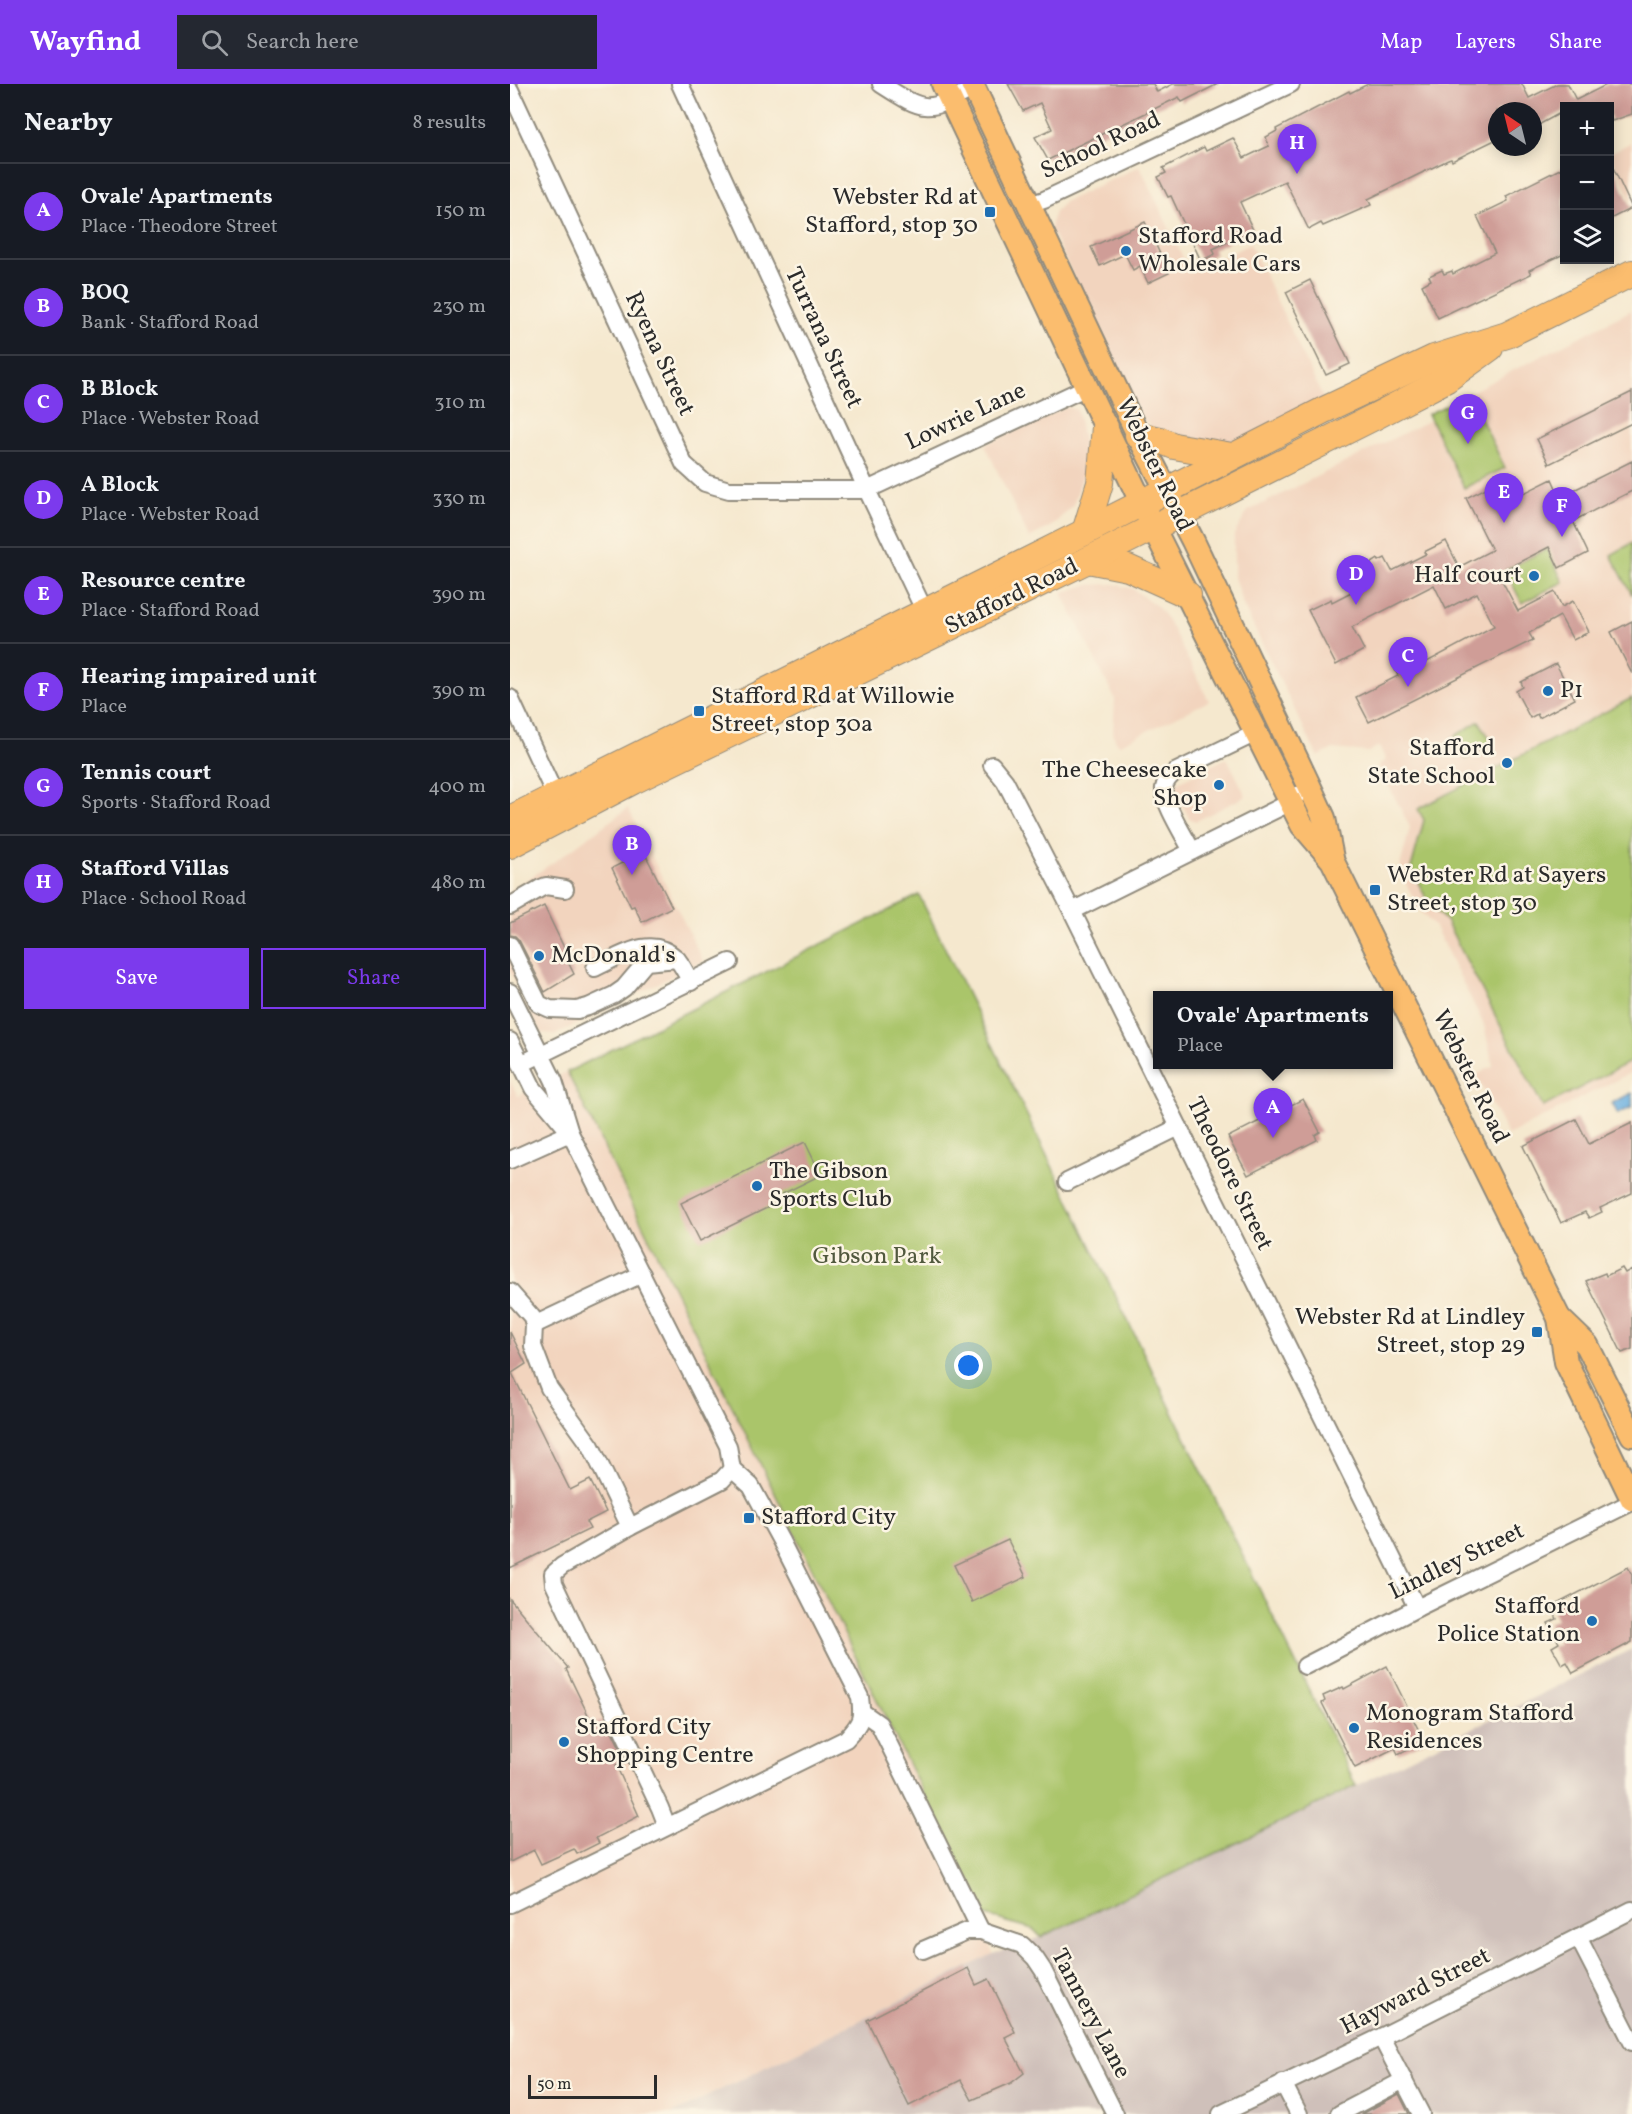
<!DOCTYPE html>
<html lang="en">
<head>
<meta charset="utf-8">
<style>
	body { margin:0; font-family:Vollkorn,serif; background:#242831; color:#f1f3f6 }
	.controls { position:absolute; right:18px; top:18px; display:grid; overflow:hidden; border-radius:0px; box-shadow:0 3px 15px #0003 }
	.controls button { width:54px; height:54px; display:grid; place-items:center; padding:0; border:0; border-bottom:2px solid #363941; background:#171b24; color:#f1f3f6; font:30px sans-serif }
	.compass { position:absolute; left:978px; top:18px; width:54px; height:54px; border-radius:50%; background:#171b24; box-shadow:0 3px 15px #0003; rotate:325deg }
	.scale { position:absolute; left:18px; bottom:15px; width:129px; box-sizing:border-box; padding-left:6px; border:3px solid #2b2b2b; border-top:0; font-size:16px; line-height:21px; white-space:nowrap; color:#2b2b2b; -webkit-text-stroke:4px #fcf5e5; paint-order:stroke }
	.you { position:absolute; left:459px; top:1282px; width:21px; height:21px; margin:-15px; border:4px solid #fff; border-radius:50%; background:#1a73e8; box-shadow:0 0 0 9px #1a73e833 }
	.badge { display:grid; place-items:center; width:39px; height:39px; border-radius:50%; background:#7c3aed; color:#fff; font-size:20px; font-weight:700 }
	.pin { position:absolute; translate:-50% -50px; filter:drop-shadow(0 2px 3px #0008) }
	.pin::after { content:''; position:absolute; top:32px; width:21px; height:18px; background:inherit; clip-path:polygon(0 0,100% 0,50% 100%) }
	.popup { position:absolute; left:643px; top:907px; width:240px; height:78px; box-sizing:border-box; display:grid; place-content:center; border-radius:0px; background:#171b24; filter:drop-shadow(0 2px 4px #0005); font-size:20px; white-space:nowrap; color:#9ea1a6 }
	.popup b { font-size:22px; color:#f1f3f6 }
	.popup::after { content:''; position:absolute; left:50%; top:100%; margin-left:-12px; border:12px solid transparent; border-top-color:#171b24 }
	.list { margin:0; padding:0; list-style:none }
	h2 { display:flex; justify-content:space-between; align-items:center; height:78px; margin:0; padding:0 24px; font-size:26px }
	h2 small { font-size:20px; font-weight:400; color:#9ea1a6 }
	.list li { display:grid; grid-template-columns:39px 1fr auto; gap:18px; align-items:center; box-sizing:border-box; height:96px; padding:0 24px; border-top:2px solid #363941 }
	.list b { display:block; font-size:22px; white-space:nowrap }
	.list p { margin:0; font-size:20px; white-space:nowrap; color:#9ea1a6 }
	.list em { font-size:20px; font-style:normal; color:#9ea1a6 }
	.actions { display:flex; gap:12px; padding:18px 24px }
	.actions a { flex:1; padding:14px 0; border:2px solid #7c3aed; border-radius:0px; text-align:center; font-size:21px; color:#7c3aed }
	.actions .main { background:#7c3aed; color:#fff }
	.icon { flex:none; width:33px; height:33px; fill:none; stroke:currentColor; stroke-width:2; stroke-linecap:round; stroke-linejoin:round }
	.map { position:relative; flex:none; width:1122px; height:2030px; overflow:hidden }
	header { display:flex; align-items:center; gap:36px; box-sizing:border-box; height:84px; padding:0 30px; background:#7c3aed; color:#fff }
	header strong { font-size:28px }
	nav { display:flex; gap:33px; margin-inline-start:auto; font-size:21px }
	.search { width:420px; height:54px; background:#242831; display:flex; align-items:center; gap:15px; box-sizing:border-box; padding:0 21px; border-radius:0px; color:#9ea1a6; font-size:22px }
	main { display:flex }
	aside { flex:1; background:#171b24 }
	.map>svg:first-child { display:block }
	.built { fill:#f2d4be }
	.industrial { fill:#cfc0ba }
	.green { fill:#aac56b; stroke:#6a784b; stroke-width:1.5 }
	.water { fill:#6cb0e1; stroke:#4c6e86; stroke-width:1.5 }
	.building { fill:#cf9d97 }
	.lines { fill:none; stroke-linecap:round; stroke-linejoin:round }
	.minor-casing { stroke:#908a7c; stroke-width:20 }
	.major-casing { stroke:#908a7c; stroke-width:26 }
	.highway-casing { stroke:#908a7c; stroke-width:28 }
	.minor { stroke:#fff; stroke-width:16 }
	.major { stroke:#fbbd6e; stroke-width:22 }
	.highway { stroke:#fbbd6e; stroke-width:26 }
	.poi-dot { fill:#1f6fb2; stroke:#fcf5e5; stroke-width:2 }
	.labels { text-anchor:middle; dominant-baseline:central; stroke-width:5; stroke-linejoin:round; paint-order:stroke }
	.street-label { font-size:24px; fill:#2b2b2b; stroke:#fcf5e5 }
	.poi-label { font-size:24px; fill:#2b2b2b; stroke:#fcf5e5; text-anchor:start }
	.park-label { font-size:24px; fill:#51593e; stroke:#fcf5e5 }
</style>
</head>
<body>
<header>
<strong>Wayfind</strong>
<div class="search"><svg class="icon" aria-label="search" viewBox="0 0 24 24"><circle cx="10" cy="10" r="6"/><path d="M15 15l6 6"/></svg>Search here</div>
<nav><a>Map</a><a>Layers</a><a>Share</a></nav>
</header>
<main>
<aside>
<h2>Nearby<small>8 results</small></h2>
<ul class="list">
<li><span class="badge">A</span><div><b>Ovale' Apartments</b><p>Place · Theodore Street</p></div><em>150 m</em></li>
<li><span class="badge">B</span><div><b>BOQ</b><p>Bank · Stafford Road</p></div><em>230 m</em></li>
<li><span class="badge">C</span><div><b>B Block</b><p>Place · Webster Road</p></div><em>310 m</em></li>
<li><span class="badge">D</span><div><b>A Block</b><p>Place · Webster Road</p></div><em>330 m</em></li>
<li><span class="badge">E</span><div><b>Resource centre</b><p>Place · Stafford Road</p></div><em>390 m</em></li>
<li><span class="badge">F</span><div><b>Hearing impaired unit</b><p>Place</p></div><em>390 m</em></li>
<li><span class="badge">G</span><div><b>Tennis court</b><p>Sports · Stafford Road</p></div><em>400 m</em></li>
<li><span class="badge">H</span><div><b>Stafford Villas</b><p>Place · School Road</p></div><em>480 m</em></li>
</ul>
<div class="actions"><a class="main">Save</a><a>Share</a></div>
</aside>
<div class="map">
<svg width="1122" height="2030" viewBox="0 0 1122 2030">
	<rect width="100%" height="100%" fill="#fcf5e5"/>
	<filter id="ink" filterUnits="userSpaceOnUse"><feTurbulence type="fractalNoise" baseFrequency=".0167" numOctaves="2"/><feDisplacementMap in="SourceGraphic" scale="12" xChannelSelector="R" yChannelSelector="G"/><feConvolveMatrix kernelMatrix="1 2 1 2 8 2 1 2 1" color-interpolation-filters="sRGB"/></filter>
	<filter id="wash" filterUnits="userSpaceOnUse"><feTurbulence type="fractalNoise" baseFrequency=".008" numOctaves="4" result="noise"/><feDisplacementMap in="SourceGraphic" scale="24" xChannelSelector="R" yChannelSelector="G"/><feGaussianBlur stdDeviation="1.35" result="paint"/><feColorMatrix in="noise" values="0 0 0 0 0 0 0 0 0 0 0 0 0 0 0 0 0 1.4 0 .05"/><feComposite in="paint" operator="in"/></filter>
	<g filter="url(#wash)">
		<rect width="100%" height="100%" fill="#f5e8ce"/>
		<g class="built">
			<polygon points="1122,58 1122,118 1100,69"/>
			<polygon points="630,82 680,189 740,160 815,318 732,357 707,361 641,343 629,329 541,146 541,139 545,128 554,118"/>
			<polygon points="1122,226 1122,988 998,1051 966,991 983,982 974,941 925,843 910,827 889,786 900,743 868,681 876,676 869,662 858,668 823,665 808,673 733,521 724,493 724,451 738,427 920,336 918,330"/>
			<polygon points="557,323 567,326 573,356 574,388 563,421 543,441 519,454 475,361"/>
			<polygon points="604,500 623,505 648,523 659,538 699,617 608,661 603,650 605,615 552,509 577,501"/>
			<polygon points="717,674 736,712 686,737 679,734 664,705 668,698"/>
			<polygon points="118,724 193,877 46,950 33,949 28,944 0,886 0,807 44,778"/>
			<polygon points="57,988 473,1831 483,1870 162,2030 0,2030 0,997 8,1012"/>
		</g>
		<polygon class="industrial" points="1122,1565 1122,2030 162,2030 483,1870 531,1853 846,1702"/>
		<g class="green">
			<polygon points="959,310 995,384 954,404 918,330"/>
			<polygon points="1122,459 1122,511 1101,471"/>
			<polygon points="1037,465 1053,498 1012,519 995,486"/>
			<polygon points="1122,614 1122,977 1033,1023 936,837 919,820 901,784 914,736 908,725"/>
			<polygon points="969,637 982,658 956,675 942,654"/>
			<polygon points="409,811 846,1702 531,1853 523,1845 473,1831 57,988"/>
		</g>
		<polygon class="water" points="1122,1009 1122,1023 1108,1030 1102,1019"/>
		<g id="blocks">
			<g class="building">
				<polygon points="498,0 643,0 647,8 663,0 708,0 672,18 669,13 538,76 525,53 542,45 530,19 513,27"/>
				<polygon points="858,0 1012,0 1019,14 1047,0 1058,0 1066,16 1098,0 1122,0 1122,30 1102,37 1100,32 1100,22 1054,22 1054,27 1023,44 1023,27 987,27 987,55 942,77 941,75 938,76 883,103 858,115 861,121 813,142 811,139 800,145 798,144 775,97 730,118 743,146 703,165 705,170 691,177 661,112 658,113 648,93 656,89 653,84 694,63 696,67 723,54 734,74 759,62 756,53 767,47 766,45 839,7 840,9"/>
				<polygon points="1100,77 1122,124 1100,135"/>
				<polygon points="1054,83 1054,170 1019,186 1021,190 928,234 912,201 921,196 919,192 932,186 934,190 942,187 943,190 985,169 967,132 998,117 996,112"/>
				<polygon points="635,138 659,189 638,199 630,182 623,186 615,170 590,182 581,163"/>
				<polygon points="800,196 840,280 816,291 776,208"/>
				<polygon points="1122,308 1122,339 1039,380 1027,355"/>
				<polygon points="1122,377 1122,407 1063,437 1078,469 1049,484 1039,463 988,489 1008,527 1045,508 1052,523 1063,517 1079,548 1063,556 1050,532 1019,549 1023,556 859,638 846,613 888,592 885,585 914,570 917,578 984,542 967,509 936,525 924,501 842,543 854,566 826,581 798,526 821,515 822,518 855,501 848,488 868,475 869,477 875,474 882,487 916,470 914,468 936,457 949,483 982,466 956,414 996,394 1006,413 1042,395 1050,413"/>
				<polygon points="1122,537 1122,590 1101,548"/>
				<polygon points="1046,580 1065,615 1029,634 1027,630 1020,634 1006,607 1013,603 1011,598"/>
				<polygon points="132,769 134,773 136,772 162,823 132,838 124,822 121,823 102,784"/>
				<polygon points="34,822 60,876 58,878 64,890 35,908 9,856 5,852 0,851 0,839"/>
				<polygon points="793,1015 810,1048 805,1051 807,1056 738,1091 718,1053"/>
				<polygon points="1066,1035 1079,1060 1122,1039 1122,1109 1090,1124 1092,1128 1079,1134 1075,1128 1051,1139 1013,1062"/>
				<polygon points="295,1058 311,1091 264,1114 267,1119 190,1157 171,1119"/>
				<polygon points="1112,1184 1115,1189 1122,1185 1122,1265 1112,1269 1076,1197 1095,1189 1096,1192"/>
				<polygon points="0,1248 16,1280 2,1289 60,1406 80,1396 96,1428 76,1438 80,1445 0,1484"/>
				<polygon points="498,1456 516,1493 462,1518 444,1481"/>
				<polygon points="1118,1483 1122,1491 1122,1558 1063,1589 1057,1578 1052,1581 1042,1563 1049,1559 1038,1539 1047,1535 1041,1523"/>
				<polygon points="0,1515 58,1584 56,1585 83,1641 96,1635 116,1676 106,1681 129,1732 86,1754 89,1759 67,1770 64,1765 31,1780 24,1766 0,1778"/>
				<polygon points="877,1582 914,1657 888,1670 885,1664 845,1684 812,1619 815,1617 813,1612 833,1603 834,1605"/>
				<polygon points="458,1884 466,1901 479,1895 505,1948 495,1953 514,1989 501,1999 462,2016 451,1996 399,2022 357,1936"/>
				<polygon points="889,2010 899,2030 852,2030"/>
			</g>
		</g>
	</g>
	<g filter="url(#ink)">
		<use href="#blocks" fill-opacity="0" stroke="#908a7c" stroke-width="1.5"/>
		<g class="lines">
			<g class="minor-casing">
				<g id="minor">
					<polyline points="170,0 357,406 415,528"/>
					<path d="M 371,0 C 416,29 417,29 464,4"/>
					<polyline points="0,6 174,380 195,399 219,406 357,406 577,303"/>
					<polyline points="519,121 534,116 781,0"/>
					<polyline points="0,614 46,713"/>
					<polyline points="482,681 495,697 562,827 907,1524"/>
					<path d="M 682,767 C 675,753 652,717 654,704 C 655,697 660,692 665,688 L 746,649"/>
					<polyline points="0,822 31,804 36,802 55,805"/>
					<polyline points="562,827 781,718 787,711"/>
					<polyline points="0,861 29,920 40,925 67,926 78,923 104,911 114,904 136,878 167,875"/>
					<path d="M 85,884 C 111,872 140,850 166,874 C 172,880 176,890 181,898"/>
					<path d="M 0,908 L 44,997 L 60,1049 L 218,1362 L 222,1385 L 241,1402 L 271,1457 L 350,1613 C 353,1635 351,1639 336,1655 L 0,1820"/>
					<polyline points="0,957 23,1004 54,1041"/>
					<polyline points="11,980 220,878"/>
					<polyline points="0,1076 60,1049"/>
					<polyline points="557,1098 669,1043"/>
					<polyline points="0,1208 22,1233 24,1241 23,1262 39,1304 81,1362 120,1443"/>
					<polyline points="24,1241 132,1190"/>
					<polyline points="795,1582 907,1524 1122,1418"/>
					<polyline points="352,1628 369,1640 471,1847"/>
					<polyline points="157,1742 150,1724 44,1500 43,1490 52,1482 120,1443 212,1396 222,1385"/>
					<polyline points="1068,1853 1122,1958"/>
					<polyline points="413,1866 457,1847 471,1847 512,1861 525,1874 533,1886 605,2030"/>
					<polyline points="871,1953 911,2030"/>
					<polyline points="773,1999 789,2030"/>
					<polyline points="711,2030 871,1953 1122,1826"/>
					<polyline points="829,2030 894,1996"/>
				</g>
			</g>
			<g class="major-casing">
				<g id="major">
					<polyline points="433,0 643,443 792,741 822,776 1049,1234 1056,1278 1122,1415"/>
					<polyline points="462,0 628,351 683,457 798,699 814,734 822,774"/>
					<polyline points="1049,1234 1077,1261 1122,1351"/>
				</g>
			</g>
			<g class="highway-casing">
				<g id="highway">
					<polyline points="628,351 650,356 664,362 722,372"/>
					<polyline points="575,448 590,399 595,343"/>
					<polyline points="578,476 618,484 678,511"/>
					<polyline points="0,735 575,448 814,326 924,274 997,251 1122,189"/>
					<polyline points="0,761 123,697 578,476 866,332 937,295 980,264"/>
				</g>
			</g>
			<use href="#minor" class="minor"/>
			<use href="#major" class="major"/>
			<use href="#highway" class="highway"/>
		</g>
	</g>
	<g class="poi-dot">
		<rect x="474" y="122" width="12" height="12" rx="3"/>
		<circle cx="616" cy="167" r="6"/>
		<circle cx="1024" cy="492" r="6"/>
		<circle cx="1038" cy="607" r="6"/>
		<rect x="183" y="621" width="12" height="12" rx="3"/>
		<circle cx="997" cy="679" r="6"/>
		<circle cx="709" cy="701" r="6"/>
		<rect x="859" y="800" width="12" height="12" rx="3"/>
		<circle cx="29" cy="872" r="6"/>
		<circle cx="247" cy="1102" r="6"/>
		<rect x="1021" y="1242" width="12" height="12" rx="3"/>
		<rect x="233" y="1428" width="12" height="12" rx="3"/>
		<circle cx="1082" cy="1537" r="6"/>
		<circle cx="844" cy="1644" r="6"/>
		<circle cx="54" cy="1658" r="6"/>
	</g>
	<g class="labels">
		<g class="street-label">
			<text transform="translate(591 62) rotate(-25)">School Road</text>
			<text transform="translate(313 254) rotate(65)">Turrana Street</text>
			<text transform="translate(149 270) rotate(65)">Ryena Street</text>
			<text transform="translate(456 333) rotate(-25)">Lowrie Lane</text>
			<text transform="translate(644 381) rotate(64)">Webster Road</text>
			<text transform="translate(502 513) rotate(-26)">Stafford Road</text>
			<text transform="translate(960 993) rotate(64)">Webster Road</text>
			<text transform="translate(719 1090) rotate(64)">Theodore Street</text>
			<text transform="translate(947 1478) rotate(-26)">Lindley Street</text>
			<text transform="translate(906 1908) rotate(-27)">Hayward Street</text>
			<text transform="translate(580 1930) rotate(62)">Tannery Lane</text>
		</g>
		<g class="poi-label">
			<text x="468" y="114" text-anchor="end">Webster Rd at<tspan x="468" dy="28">Stafford, stop 30</tspan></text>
			<text x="628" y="153">Stafford Road<tspan x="628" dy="28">Wholesale Cars</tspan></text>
			<text x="1012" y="492" text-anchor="end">Half court</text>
			<text x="1050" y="607">P1</text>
			<text x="201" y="613">Stafford Rd at Willowie<tspan x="201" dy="28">Street, stop 30a</tspan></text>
			<text x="985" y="665" text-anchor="end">Stafford<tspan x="985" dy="28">State School</tspan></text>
			<text x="697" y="687" text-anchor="end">The Cheesecake<tspan x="697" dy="28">Shop</tspan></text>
			<text x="877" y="792">Webster Rd at Sayers<tspan x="877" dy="28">Street, stop 30</tspan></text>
			<text x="41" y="872">McDonald's</text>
			<text x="259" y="1088">The Gibson<tspan x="259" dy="28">Sports Club</tspan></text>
			<text x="1015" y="1234" text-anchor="end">Webster Rd at Lindley<tspan x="1015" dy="28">Street, stop 29</tspan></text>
			<text x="251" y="1434">Stafford City</text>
			<text x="1070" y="1523" text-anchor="end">Stafford<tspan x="1070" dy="28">Police Station</tspan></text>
			<text x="856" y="1630">Monogram Stafford<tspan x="856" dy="28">Residences</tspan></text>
			<text x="66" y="1644">Stafford City<tspan x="66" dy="28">Shopping Centre</tspan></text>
		</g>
		<g class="park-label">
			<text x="367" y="1173">Gibson Park</text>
		</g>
	</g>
</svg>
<div class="controls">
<button>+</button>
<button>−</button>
<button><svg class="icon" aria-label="layers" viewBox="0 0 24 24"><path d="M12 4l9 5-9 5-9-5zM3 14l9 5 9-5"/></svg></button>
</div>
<svg class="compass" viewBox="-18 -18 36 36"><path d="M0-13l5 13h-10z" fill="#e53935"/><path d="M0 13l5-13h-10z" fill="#9ea1a6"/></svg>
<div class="scale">50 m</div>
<div class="you"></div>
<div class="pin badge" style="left:763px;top:1054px">A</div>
<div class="popup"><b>Ovale' Apartments</b>Place</div>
<div class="pin badge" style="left:122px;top:791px">B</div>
<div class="pin badge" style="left:898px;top:603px">C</div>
<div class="pin badge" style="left:846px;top:521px">D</div>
<div class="pin badge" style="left:994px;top:439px">E</div>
<div class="pin badge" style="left:1052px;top:453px">F</div>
<div class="pin badge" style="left:958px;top:360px">G</div>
<div class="pin badge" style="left:787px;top:90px">H</div>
</div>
</main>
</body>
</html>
